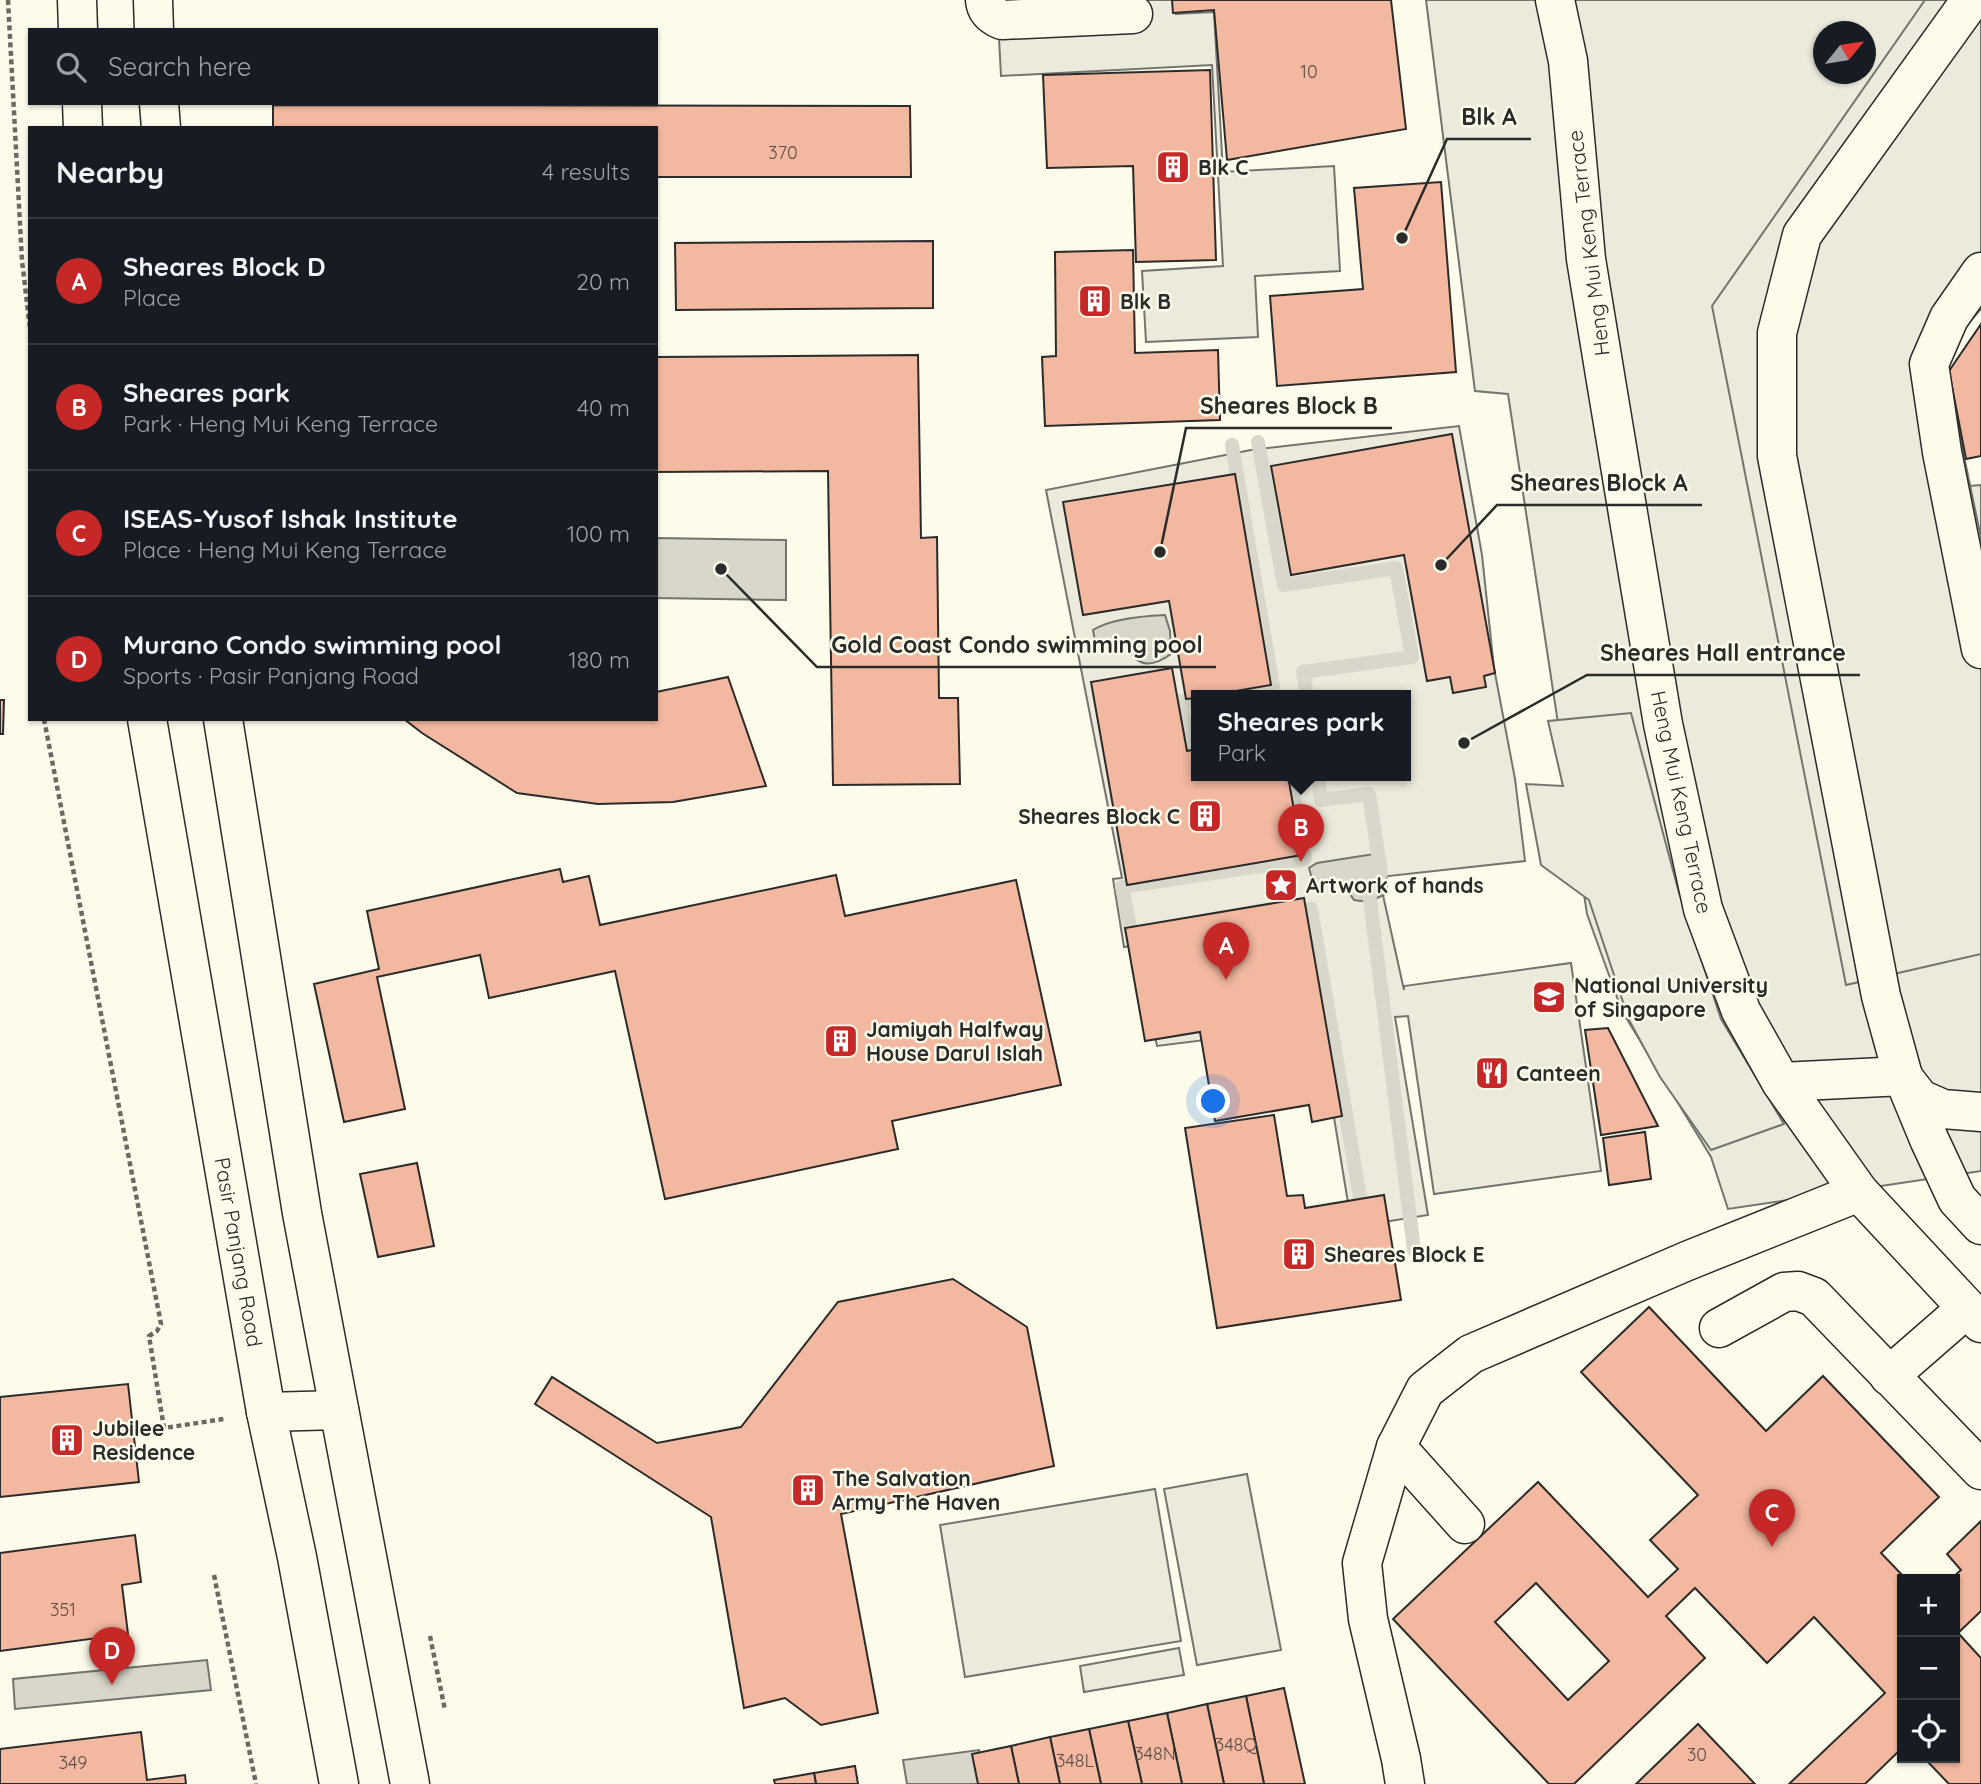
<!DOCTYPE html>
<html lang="en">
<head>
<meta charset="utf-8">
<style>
	body { margin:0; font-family:Quicksand,sans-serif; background:#20242c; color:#f1f3f6 }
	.controls { position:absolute; right:21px; bottom:21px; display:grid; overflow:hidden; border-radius:0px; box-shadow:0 2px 5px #0004 }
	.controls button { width:63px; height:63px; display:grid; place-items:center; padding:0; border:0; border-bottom:2px solid #363941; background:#171b24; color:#f1f3f6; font:35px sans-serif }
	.compass { position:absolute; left:1813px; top:21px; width:63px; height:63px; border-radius:50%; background:#171b24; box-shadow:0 2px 5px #0004; rotate:60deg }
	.you { position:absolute; left:1214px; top:1102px; width:24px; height:24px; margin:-18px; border:5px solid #fff; border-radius:50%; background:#1a73e8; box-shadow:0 0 0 10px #1a73e833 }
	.badge { display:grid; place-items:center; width:46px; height:46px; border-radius:50%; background:#c62828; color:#fff; font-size:23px; font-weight:700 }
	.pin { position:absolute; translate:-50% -58px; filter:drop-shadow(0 2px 4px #0008) }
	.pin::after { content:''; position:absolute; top:37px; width:24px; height:21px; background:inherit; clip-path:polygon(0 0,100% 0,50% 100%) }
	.popup { position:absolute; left:1191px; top:690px; width:220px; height:91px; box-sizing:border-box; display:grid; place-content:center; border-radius:0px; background:#171b24; filter:drop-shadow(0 2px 5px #0005); font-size:23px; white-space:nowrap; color:#9ea1a6 }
	.popup b { font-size:26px; color:#f1f3f6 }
	.popup::after { content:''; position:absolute; left:50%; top:100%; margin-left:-14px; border:14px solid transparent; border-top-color:#171b24 }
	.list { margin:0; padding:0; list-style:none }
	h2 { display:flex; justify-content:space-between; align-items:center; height:91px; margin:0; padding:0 28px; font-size:30px }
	h2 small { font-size:23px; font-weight:400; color:#9ea1a6 }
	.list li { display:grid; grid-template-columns:46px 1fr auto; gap:21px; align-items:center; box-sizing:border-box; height:126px; padding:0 28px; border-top:2px solid #363941 }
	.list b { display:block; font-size:26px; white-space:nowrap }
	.list p { margin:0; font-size:23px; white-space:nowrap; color:#9ea1a6 }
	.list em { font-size:23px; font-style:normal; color:#9ea1a6 }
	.icon { flex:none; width:38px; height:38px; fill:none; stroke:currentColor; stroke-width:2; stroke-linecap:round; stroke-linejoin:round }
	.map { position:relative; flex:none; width:1981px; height:1784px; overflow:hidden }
	.search { position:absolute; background:#171b24; box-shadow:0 2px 5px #0004; left:28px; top:28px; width:630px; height:77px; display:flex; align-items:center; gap:18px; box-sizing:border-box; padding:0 24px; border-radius:0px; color:#9ea1a6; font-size:26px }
	.panel { position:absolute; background:#171b24; box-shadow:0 2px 5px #0004; left:28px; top:126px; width:630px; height:595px; border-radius:0px }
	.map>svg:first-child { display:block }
	.green { fill:#ecebdb; stroke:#74746e; stroke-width:2; fill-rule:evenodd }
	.parking { fill:#eceadb; stroke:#74746e; stroke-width:2 }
	.water { fill:#d8d7c9; stroke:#74746e; stroke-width:2 }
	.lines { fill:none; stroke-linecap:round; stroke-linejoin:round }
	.stream { stroke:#d8d7c9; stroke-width:14 }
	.building { fill:#f2b8a0; stroke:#2b2b2b; stroke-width:2; fill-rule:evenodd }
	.minor-casing { stroke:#2b2b2b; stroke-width:41 }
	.major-casing { stroke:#2b2b2b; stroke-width:41 }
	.path { stroke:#6a6964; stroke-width:4.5; stroke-dasharray:5 3.5; stroke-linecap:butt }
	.minor { stroke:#fdfbea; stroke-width:38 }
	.major { stroke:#fdfbea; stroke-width:38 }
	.labels { text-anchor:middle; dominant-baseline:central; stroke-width:5; stroke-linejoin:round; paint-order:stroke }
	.number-label { font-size:18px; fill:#5d4e48 }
	.poi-label { font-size:21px; font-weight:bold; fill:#2b2b2b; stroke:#fdfbea; text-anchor:start }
	.street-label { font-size:21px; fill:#2b2b2b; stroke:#fdfbea }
	.leader { fill:none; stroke:#2b2b2b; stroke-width:2.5 }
	.callout-dot { fill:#2b2b2b; stroke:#fdfbea; stroke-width:2.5 }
	.callout-label { font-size:23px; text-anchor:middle; font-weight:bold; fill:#2b2b2b; stroke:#fdfbea; stroke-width:5; stroke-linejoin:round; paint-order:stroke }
</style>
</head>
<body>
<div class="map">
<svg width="1981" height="1784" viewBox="0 0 1981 1784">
	<rect width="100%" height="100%" fill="#fdfbea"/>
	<g class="green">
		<polygon points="997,0 1175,0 1176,14 1214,12 1223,172 1334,166 1340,271 1255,276 1258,337 1146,342 1142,271 1223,266 1212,65 1001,76"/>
		<path d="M 1426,0 L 1981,0 L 1981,309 L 1941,355 L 1958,487 L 1981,485 L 1981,1171 L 1728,1209 L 1711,1157 L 1622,1011 L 1587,914 L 1508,394 L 1475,391 ZM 1824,32 L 1866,32 L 1866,74 L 1824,74 Z"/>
		<path d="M 1459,426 L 1482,555 L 1494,668 L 1515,779 L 1525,861 L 1379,877 L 1404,990 L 1404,986 L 1571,963 L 1601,1171 L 1434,1194 L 1408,1016 L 1395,1017 L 1428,1215 L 1352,1227 L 1319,1026 L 1157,1046 L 1137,945 L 1124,947 L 1113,879 L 1122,878 L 1046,490 L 1251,450 ZM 1196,696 L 1406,696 L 1406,776 L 1196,776 Z"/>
		<polygon points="1247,1474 1281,1650 1197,1665 1164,1489"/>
		<polygon points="1155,1489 1181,1641 965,1677 940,1525"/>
		<polygon points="1179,1648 1184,1675 1084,1692 1080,1666"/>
	</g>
	<g class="parking">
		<polygon points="1925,0 1981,0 1981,304 1944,360 1981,538 1981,954 1846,985 1712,306"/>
		<polygon points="1631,713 1679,893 1721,1019 1784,1124 1711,1150 1660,1077 1629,1020 1589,900 1541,865 1526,784 1563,786 1548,721"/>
	</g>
	<g class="water">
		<polygon points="656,538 786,540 786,600 656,598"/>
		<path d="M 1165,615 L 1170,631 L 1171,654 C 1160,662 1145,669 1134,657 C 1130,652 1129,646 1122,645 C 1117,644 1110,647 1104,648 L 1095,641 L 1093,630 C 1110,619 1144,616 1165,615 Z"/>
		<path d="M 1380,853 L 1386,870 L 1387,893 C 1374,900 1368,903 1354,900 L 1344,885 L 1330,884 L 1321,886 L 1312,879 L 1309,868 L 1317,863 Z"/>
		<polygon points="207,1660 211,1690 15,1709 13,1679"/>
		<polygon points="979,1750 984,1784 907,1784 903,1760"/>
	</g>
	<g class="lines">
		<g class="stream">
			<polyline points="1258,442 1284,585 1396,568 1412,657 1303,672 1307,696"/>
			<polyline points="1217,696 1273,687 1232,445"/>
			<polyline points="1196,699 1181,701 1188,746 1196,745"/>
			<polyline points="1318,776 1321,800 1369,794 1381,873"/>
			<polyline points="1368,884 1414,1250"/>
			<polyline points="1288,912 1311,909 1363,1215"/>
			<polyline points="1143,931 1131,932 1122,887 1305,859 1290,776"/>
		</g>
	</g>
	<g class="building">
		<polygon points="1172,0 1391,0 1406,129 1227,160 1214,10 1173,13"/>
		<polygon points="1210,70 1216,260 1136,262 1133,166 1047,168 1043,75"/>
		<polygon points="273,105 910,106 911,177 656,177 656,128 273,128"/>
		<polygon points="1441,182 1456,372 1277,386 1270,296 1363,289 1354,188"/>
		<polygon points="933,241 933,308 676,310 675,243"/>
		<polygon points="1133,250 1135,353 1218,350 1220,420 1045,426 1042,357 1056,356 1055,252"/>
		<polygon points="1981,324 1981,456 1966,459 1949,371"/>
		<polygon points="918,355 921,538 937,537 939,698 958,698 960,784 833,785 828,471 656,472 656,357"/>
		<polygon points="1452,434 1495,673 1484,676 1486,687 1453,693 1450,677 1427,681 1404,555 1291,575 1271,466"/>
		<polygon points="1235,474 1271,685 1207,696 1196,696 1196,698 1186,699 1169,601 1083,615 1063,502"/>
		<polygon points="1172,668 1187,751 1196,749 1196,776 1288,776 1302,855 1127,885 1091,682"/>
		<polygon points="728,677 766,786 673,802 598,804 517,793 422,733 404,719 656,719 656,692"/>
		<polygon points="0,700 4,700 3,734 0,734"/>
		<polygon points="560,869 563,882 589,876 600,925 836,875 845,916 1016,880 1061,1085 892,1121 898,1149 665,1199 615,971 489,998 480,955 377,977 405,1109 344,1122 314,984 379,969 367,911"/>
		<polygon points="1304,898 1342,1116 1312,1122 1309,1105 1215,1121 1200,1032 1145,1041 1125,928"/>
		<polygon points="1608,1028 1658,1126 1601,1135 1585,1030"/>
		<polygon points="1274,1115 1287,1196 1303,1195 1305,1208 1384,1195 1401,1300 1217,1328 1185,1128"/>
		<polygon points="1645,1132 1651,1179 1609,1185 1603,1138"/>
		<polygon points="417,1163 434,1246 378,1257 360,1174"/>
		<polygon points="953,1279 1027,1327 1054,1466 841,1514 878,1713 821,1725 785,1698 744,1708 711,1517 535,1404 552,1377 657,1443 741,1427 838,1302"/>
		<path d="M 1649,1307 L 1766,1431 L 1823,1376 L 1939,1497 L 1881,1553 L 1906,1579 L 1902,1579 L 1902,1748 L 1865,1784 L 1789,1784 L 1885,1693 L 1814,1617 L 1767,1663 L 1695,1588 L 1666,1616 L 1705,1658 L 1574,1784 L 1549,1784 L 1393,1619 L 1538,1482 L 1648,1597 L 1678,1569 L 1650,1540 L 1698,1495 L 1581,1372 ZM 1536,1583 L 1609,1661 L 1568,1700 L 1495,1622 Z"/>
		<polygon points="128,1384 139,1482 0,1497 0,1397"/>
		<polygon points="1981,1521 1981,1611 1958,1633 1981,1658 1981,1784 1949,1784 1928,1762 1933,1758 1955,1758 1955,1579 1951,1579 1961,1570 1947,1554"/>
		<polygon points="135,1535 141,1582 122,1585 128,1634 0,1651 0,1553"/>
		<polygon points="1284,1688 1305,1784 1264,1784 1246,1696"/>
		<polygon points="1246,1696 1264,1784 1224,1784 1207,1704"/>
		<polygon points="1207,1704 1224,1784 1182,1784 1167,1713"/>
		<polygon points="1167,1713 1182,1784 1142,1784 1128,1721"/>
		<polygon points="1128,1721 1142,1784 1101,1784 1089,1729"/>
		<polygon points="1698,1724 1755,1784 1636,1784"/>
		<polygon points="1089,1729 1101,1784 1060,1784 1050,1737"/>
		<polygon points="141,1732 147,1780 185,1775 186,1784 0,1784 0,1749"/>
		<polygon points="1050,1737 1060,1784 1019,1784 1011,1746"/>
		<polygon points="1011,1746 1019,1784 978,1784 972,1754"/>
		<polygon points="855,1766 858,1784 816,1784 814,1773"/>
		<polygon points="814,1773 816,1784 775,1784 774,1780"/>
	</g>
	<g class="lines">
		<g class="minor-casing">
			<g id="minor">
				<path d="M 985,0 C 986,11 992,16 1002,20 L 1133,14"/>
				<polyline points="1555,0 1568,61 1586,259 1606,381 1663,724 1703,909 1741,1011 1781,1082 1859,1192 1981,1323"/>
				<polyline points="1971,0 1802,235 1777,333 1777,456 1881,996 1903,1076 1929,1139 1957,1199 1981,1225"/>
				<polyline points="1981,272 1949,318 1929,364 1942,452 1981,649"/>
				<polyline points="1906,1081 1920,1099 1943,1109 1981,1112"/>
				<polyline points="1781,1082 1903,1076"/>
				<polyline points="1719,1328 1784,1292 1798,1291 1814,1297 1981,1470"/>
				<polyline points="1889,1376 1967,1308"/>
				<polyline points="266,1412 339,1410"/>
				<polyline points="1396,1447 1465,1524"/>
				<polyline points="1405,1784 1401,1759 1368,1619 1362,1563 1396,1447 1425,1390 1471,1354 1687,1261 1859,1192"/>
			</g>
		</g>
		<g class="major-casing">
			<g id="major">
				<polyline points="77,0 78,30"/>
				<polyline points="153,0 154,30"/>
				<polyline points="82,103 83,128"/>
				<polyline points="159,103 161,128"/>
				<polyline points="147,719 266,1412 297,1557 339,1784"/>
				<polyline points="223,719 302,1213 410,1784"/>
			</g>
		</g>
		<g class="path">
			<polyline points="8,0 22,261 30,328"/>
			<polyline points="44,719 161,1324 157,1331 149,1336 164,1428 224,1419"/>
			<polyline points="214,1575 256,1784"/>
			<polyline points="430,1636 445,1710"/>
		</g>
		<use href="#minor" class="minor"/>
		<use href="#major" class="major"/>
	</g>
	<defs>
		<g id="building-square" transform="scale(1.75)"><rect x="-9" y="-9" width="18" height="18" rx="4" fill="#c62828" stroke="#fdfbea"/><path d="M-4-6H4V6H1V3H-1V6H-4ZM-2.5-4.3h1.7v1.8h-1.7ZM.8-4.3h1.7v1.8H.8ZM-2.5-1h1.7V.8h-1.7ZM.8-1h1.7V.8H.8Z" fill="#fff"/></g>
		<g id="sight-square" transform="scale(1.75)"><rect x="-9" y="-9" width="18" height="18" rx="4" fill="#c62828" stroke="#fdfbea"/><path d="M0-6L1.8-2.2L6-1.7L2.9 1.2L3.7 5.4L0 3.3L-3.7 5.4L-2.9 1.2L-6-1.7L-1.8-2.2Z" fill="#fff"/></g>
		<g id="university-square" transform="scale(1.75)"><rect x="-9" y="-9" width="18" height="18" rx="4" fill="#c62828" stroke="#fdfbea"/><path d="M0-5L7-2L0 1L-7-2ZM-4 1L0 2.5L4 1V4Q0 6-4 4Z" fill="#fff"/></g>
		<g id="restaurant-square" transform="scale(1.75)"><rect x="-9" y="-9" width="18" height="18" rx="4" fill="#c62828" stroke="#fdfbea"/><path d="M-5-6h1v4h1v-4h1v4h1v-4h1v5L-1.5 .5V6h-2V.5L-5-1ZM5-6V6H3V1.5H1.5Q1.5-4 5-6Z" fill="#fff"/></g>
	</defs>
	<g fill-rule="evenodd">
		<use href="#building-square" x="1173" y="167"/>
		<use href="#building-square" x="1095" y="301"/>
		<use href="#building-square" x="1205" y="816"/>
		<use href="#sight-square" x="1281" y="885"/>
		<use href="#university-square" x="1549" y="997"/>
		<use href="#building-square" x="841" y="1041"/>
		<use href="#restaurant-square" x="1492" y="1073"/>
		<use href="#building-square" x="1299" y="1254"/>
		<use href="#building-square" x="67" y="1440"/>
		<use href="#building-square" x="808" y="1490"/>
	</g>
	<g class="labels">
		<g class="number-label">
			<text x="1309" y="71">10</text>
			<text x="783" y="152">370</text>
			<text x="63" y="1609">351</text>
			<text x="1236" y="1744">348Q</text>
			<text x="1155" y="1753">348N</text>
			<text x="1697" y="1754">30</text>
			<text x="1075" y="1760">348L</text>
			<text x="73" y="1762">349</text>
		</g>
		<g class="poi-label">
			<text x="1198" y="167">Blk C</text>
			<text x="1120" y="301">Blk B</text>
			<text x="1180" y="816" text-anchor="end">Sheares Block C</text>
			<text x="1306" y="885">Artwork of hands</text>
			<text x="1574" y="985">National University<tspan x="1574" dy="24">of Singapore</tspan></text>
			<text x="866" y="1029">Jamiyah Halfway<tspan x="866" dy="24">House Darul Islah</tspan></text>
			<text x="1516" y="1073">Canteen</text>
			<text x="1324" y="1254">Sheares Block E</text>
			<text x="92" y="1428">Jubilee<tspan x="92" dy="24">Residence</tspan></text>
			<text x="832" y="1478">The Salvation<tspan x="832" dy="24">Army The Haven</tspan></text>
		</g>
		<g class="street-label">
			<text transform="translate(1588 243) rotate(-97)">Heng Mui Keng Terrace</text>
			<text transform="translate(1682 802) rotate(78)">Heng Mui Keng Terrace</text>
			<text transform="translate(239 1252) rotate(80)">Pasir Panjang Road</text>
		</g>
	</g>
	<path class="leader" d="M1402 238L1447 139H1531M1160 552L1186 428H1392M1441 565L1497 505H1702M721 569L817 667H1216M1464 743L1587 675H1860"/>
	<g class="callout-dot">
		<circle cx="1402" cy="238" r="7"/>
		<circle cx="1160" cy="552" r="7"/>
		<circle cx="1441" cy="565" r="7"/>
		<circle cx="721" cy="569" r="7"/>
		<circle cx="1464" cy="743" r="7"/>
	</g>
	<g class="callout-label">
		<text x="1489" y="125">Blk A</text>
		<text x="1289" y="414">Sheares Block B</text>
		<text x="1599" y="491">Sheares Block A</text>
		<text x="1017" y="653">Gold Coast Condo swimming pool</text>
		<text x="1723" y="661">Sheares Hall entrance</text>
	</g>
</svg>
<div class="controls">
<button>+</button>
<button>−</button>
<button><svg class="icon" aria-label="locate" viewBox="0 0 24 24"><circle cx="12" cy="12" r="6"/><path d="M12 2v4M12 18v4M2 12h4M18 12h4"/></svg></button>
</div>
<svg class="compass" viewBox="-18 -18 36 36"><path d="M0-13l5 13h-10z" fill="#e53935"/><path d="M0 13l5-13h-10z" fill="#9ea1a6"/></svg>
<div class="you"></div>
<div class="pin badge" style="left:1226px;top:980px">A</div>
<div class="pin badge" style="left:1301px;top:862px">B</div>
<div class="popup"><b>Sheares park</b>Park</div>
<div class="pin badge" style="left:1772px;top:1547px">C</div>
<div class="pin badge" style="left:112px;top:1685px">D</div>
<div class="search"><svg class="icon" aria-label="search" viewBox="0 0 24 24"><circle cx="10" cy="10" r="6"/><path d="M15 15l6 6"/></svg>Search here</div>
<section class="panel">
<h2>Nearby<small>4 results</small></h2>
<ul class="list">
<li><span class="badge">A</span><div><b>Sheares Block D</b><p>Place</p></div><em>20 m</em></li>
<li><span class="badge">B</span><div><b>Sheares park</b><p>Park · Heng Mui Keng Terrace</p></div><em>40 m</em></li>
<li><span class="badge">C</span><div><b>ISEAS-Yusof Ishak Institute</b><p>Place · Heng Mui Keng Terrace</p></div><em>100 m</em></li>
<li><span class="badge">D</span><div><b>Murano Condo swimming pool</b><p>Sports · Pasir Panjang Road</p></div><em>180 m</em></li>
</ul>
</section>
</div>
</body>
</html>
